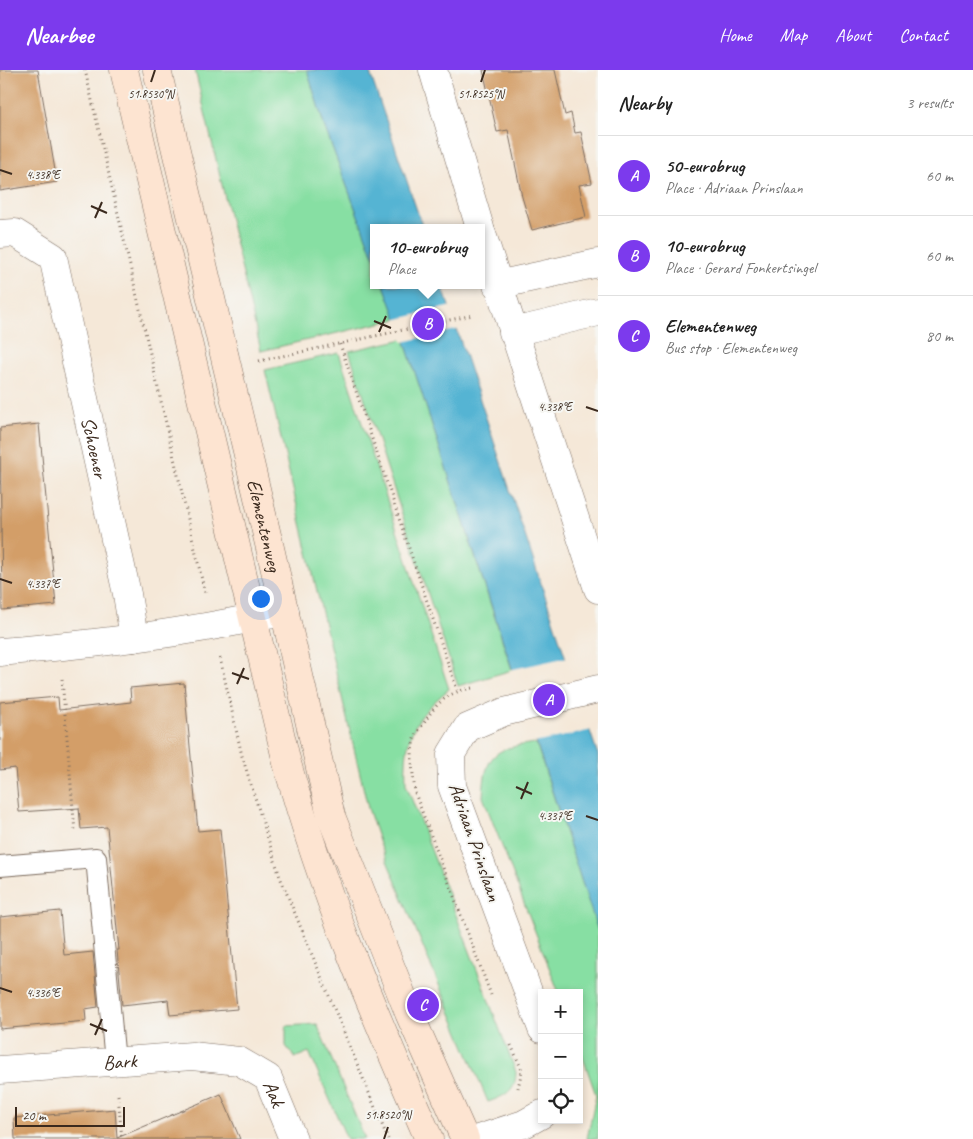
<!DOCTYPE html>
<html lang="en">
<head>
<meta charset="utf-8">
<style>
	body { margin:0; font-family:Caveat,sans-serif; background:#f6f6f6; color:#222 }
	.controls { position:absolute; right:15px; bottom:15px; display:grid; overflow:hidden; border-radius:0px; box-shadow:0 2px 8px #0003 }
	.controls button { width:45px; height:45px; display:grid; place-items:center; padding:0; border:0; border-bottom:1px solid #e0e0e0; background:#fff; color:#222; font:25px sans-serif }
	.scale { position:absolute; left:15px; bottom:12px; width:110px; box-sizing:border-box; padding-left:5px; border:2px solid #3b2a1e; border-top:0; font-size:14px; line-height:18px; white-space:nowrap; color:#3b2a1e; -webkit-text-stroke:4px #f6f6f2; paint-order:stroke }
	.you { position:absolute; left:260px; top:528px; width:18px; height:18px; margin:-12px; border:4px solid #fff; border-radius:50%; background:#1a73e8; box-shadow:0 0 0 8px #1a73e833 }
	.badge { display:grid; place-items:center; width:32px; height:32px; border-radius:50%; background:#7c3aed; color:#fff; font-size:16px; font-weight:700 }
	.pin { position:absolute; translate:-50% -50%; border:2px solid #fff; box-shadow:0 1px 5px #0006 }
	.popup { position:absolute; left:370px; top:154px; width:115px; height:65px; box-sizing:border-box; display:grid; place-content:center; border-radius:0px; background:#fff; filter:drop-shadow(0 1px 4px #0005); font-size:16px; white-space:nowrap; color:#767676 }
	.popup b { font-size:19px; color:#222 }
	.popup::after { content:''; position:absolute; left:50%; top:100%; margin-left:-10px; border:10px solid transparent; border-top-color:#fff }
	.list { margin:0; padding:0; list-style:none }
	h2 { display:flex; justify-content:space-between; align-items:center; height:65px; margin:0; padding:0 20px; font-size:21px }
	h2 small { font-size:16px; font-weight:400; color:#767676 }
	.list li { display:grid; grid-template-columns:32px 1fr auto; gap:15px; align-items:center; box-sizing:border-box; height:80px; padding:0 20px; border-top:1px solid #e0e0e0 }
	.list b { display:block; font-size:19px; white-space:nowrap }
	.list p { margin:0; font-size:16px; white-space:nowrap; color:#767676 }
	.list em { font-size:16px; font-style:normal; color:#767676 }
	.icon { flex:none; width:28px; height:28px; fill:none; stroke:currentColor; stroke-width:2; stroke-linecap:round; stroke-linejoin:round }
	.map { position:relative; flex:none; width:598px; height:1069px; overflow:hidden }
	header { display:flex; align-items:center; gap:30px; box-sizing:border-box; height:70px; padding:0 25px; background:#7c3aed; color:#fff }
	header strong { font-size:24px }
	nav { display:flex; gap:28px; margin-inline-start:auto; font-size:18px }
	main { display:flex }
	aside { flex:1; background:#fff }
	.map>svg:first-child { display:block }
	.green { fill:#87dfa3; stroke:#618460 }
	.water { fill:#54b4d3; stroke:#486f78 }
	.pier { fill:#f5e8d8 }
	.building { fill:#d39e68 }
	.lines { fill:none; stroke-linecap:round; stroke-linejoin:round }
	.lane-casing { stroke:#7c6c5f; stroke-width:22 }
	.street-casing { stroke:#7c6c5f; stroke-width:29 }
	.secondary-casing { stroke:#7c6c5f; stroke-width:29 }
	.path { stroke:#7c6c5f; stroke-width:3; stroke-dasharray:1 4; stroke-linecap:butt }
	.lane { stroke:#fff; stroke-width:20 }
	.street { stroke:#fff; stroke-width:28 }
	.secondary { stroke:#fde4d1; stroke-width:28 }
	.ticks { fill:none; stroke:#3b2a1e; stroke-width:2 }
	.labels { text-anchor:middle; dominant-baseline:central; stroke-width:4; stroke-linejoin:round; paint-order:stroke }
	.street-label { font-size:20px; fill:#3b2a1e; stroke:#f6f6f2 }
	.ticks-label { font-size:12px; text-anchor:middle; fill:#3b2a1e; stroke:#f6f6f2; stroke-width:4; stroke-linejoin:round; paint-order:stroke }
</style>
</head>
<body>
<header>
<strong>Nearbee</strong>
<nav><a>Home</a><a>Map</a><a>About</a><a>Contact</a></nav>
</header>
<main>
<div class="map">
<svg width="598" height="1069" viewBox="0 0 598 1069">
	<rect width="100%" height="100%" fill="#f6f6f2"/>
	<filter id="ink" filterUnits="userSpaceOnUse"><feTurbulence type="fractalNoise" baseFrequency=".02" numOctaves="2"/><feDisplacementMap in="SourceGraphic" scale="10" xChannelSelector="R" yChannelSelector="G"/><feConvolveMatrix kernelMatrix="1 2 1 2 8 2 1 2 1" color-interpolation-filters="sRGB"/></filter>
	<filter id="wash" filterUnits="userSpaceOnUse"><feTurbulence type="fractalNoise" baseFrequency=".0096" numOctaves="4" result="noise"/><feDisplacementMap in="SourceGraphic" scale="20" xChannelSelector="R" yChannelSelector="G"/><feGaussianBlur stdDeviation="1.12" result="paint"/><feColorMatrix in="noise" values="0 0 0 0 0 0 0 0 0 0 0 0 0 0 0 0 0 1.4 0 .05"/><feComposite in="paint" operator="in"/></filter>
	<g filter="url(#wash)">
		<rect width="100%" height="100%" fill="#f5e8d8"/>
		<g class="green">
			<polygon points="195,0 307,0 325,58 374,188 374,215 384,215 397,249 261,281"/>
			<polygon points="404,269 512,600 458,616 349,281"/>
			<path d="M 339,283 L 449,619 C 413,649 404,666 406,714 L 516,1002 C 516,1021 505,1026 488,1032 L 380,774 L 368,738 L 265,300 Z"/>
			<path d="M 536,673 L 598,861 L 598,1069 L 587,1069 L 596,1025 L 579,976 L 579,923 L 559,923 L 483,727 C 485,683 495,678 536,673 Z"/>
			<polygon points="317,954 365,1069 347,1069 309,982 295,988 286,976 286,956"/>
		</g>
		<g class="water">
			<polygon points="307,0 369,0 423,158 374,158 374,188 325,58"/>
			<polygon points="384,215 442,215 590,661 598,685 598,861 404,269"/>
		</g>
		<g class="pier">
			<polygon points="452,236 460,259 403,272 394,250"/>
			<polygon points="568,587 592,660 534,673 509,600"/>
		</g>
		<g id="blocks">
			<g class="building">
				<polygon points="0,0 38,0 57,112 0,121"/>
				<polygon points="483,0 555,0 565,45 571,43 575,63 581,62 592,113 579,115 586,147 532,160 522,127 508,60 497,62"/>
				<polygon points="39,354 56,535 2,540 0,358"/>
				<polygon points="184,613 198,761 220,759 237,939 170,945 168,930 122,935 117,880 119,880 107,757 81,759 79,738 19,742 15,698 0,700 0,632 58,627 59,640 131,632 130,618"/>
				<polygon points="60,841 64,885 93,882 98,937 85,939 86,951 0,959 0,847"/>
				<polygon points="221,1024 240,1069 15,1069 14,1048 115,1039 117,1068"/>
			</g>
		</g>
	</g>
	<g filter="url(#ink)">
		<use href="#blocks" fill-opacity="0" stroke="#7c6c5f" stroke-width="1"/>
		<g class="lines">
			<g class="lane-casing">
				<polyline id="lane" points="0,796 96,788 115,992"/>
			</g>
			<g class="street-casing">
				<g id="street">
					<polyline points="433,0 480,158"/>
					<path id="s1" d="M 0,164 L 15,163 L 53,187 L 127,524 L 134,568"/>
					<polyline points="482,164 598,519"/>
					<polyline points="497,215 598,193"/>
					<polyline points="513,262 598,242"/>
					<path d="M 0,582 C 96,574 191,563 285,541"/>
					<polyline points="542,959 452,716 451,684 467,658 504,642 598,619"/>
					<path id="s2" d="M 0,1000 L 192,986 L 239,991 L 268,1008 L 293,1069"/>
					<polyline points="478,1069 524,1054 542,1044"/>
				</g>
			</g>
			<g class="secondary-casing">
				<g id="secondary">
					<path d="M 124,0 L 287,693 C 322,822 375,946 429,1069"/>
					<path id="s3" d="M 157,0 L 270,478 L 331,746 L 409,943 L 465,1069"/>
				</g>
			</g>
			<g class="path">
				<polyline points="85,0 205,523"/>
				<polyline points="340,274 457,620"/>
				<polyline points="259,291 473,245"/>
				<polyline points="220,588 242,686 280,807 388,1069"/>
				<polyline points="62,609 75,762"/>
				<path d="M 472,618 C 448,622 436,633 424,653 C 421,658 416,663 414,669 C 410,686 413,705 415,723 L 491,925"/>
				<polyline points="511,975 522,1000 518,1018"/>
				<polyline points="118,1025 122,1069"/>
			</g>
			<use href="#lane" class="lane"/>
			<use href="#street" class="street"/>
			<use href="#secondary" class="secondary"/>
		</g>
	</g>
	<path class="ticks" d="M 151,12 L 155,0M 481,12 L 485,0M 0,100 L 12,104M 91,136 L 107,143M 95,148 L 102,132M 374,251 L 391,258M 379,262 L 386,246M 586,337 L 598,341M 0,509 L 12,513M 232,603 L 249,609M 237,614 L 244,598M 516,717 L 532,724M 521,729 L 528,712M 586,746 L 598,750M 0,918 L 12,922M 90,954 L 107,961M 95,965 L 102,949M 384,1069 L 388,1057"/>
	<g class="labels">
		<g class="street-label">
			<text stroke="none"><textPath href="#s1" startOffset="255">Schoener</textPath></text>
			<text stroke="none"><textPath href="#s3" startOffset="468">Elementenweg</textPath></text>
			<text transform="translate(475 772) rotate(71)">Adriaan Prinslaan</text>
			<text stroke="none"><textPath href="#s2" startOffset="120">Bark</textPath></text>
			<text stroke="none"><textPath href="#s2" startOffset="290">Aak</textPath></text>
		</g>
	</g>
	<g class="ticks-label">
		<text x="151" y="28">51.8530°N</text>
		<text x="481" y="28">51.8525°N</text>
		<text x="43" y="109">4.338°E</text>
		<text x="555" y="341">4.338°E</text>
		<text x="43" y="518">4.337°E</text>
		<text x="555" y="750">4.337°E</text>
		<text x="43" y="927">4.336°E</text>
		<text x="388" y="1049">51.8520°N</text>
	</g>
</svg>
<div class="controls">
<button>+</button>
<button>−</button>
<button><svg class="icon" aria-label="locate" viewBox="0 0 24 24"><circle cx="12" cy="12" r="6"/><path d="M12 2v4M12 18v4M2 12h4M18 12h4"/></svg></button>
</div>
<div class="scale">20 m</div>
<div class="you"></div>
<div class="pin badge" style="left:549px;top:630px">A</div>
<div class="pin badge" style="left:428px;top:254px">B</div>
<div class="popup"><b>10-eurobrug</b>Place</div>
<div class="pin badge" style="left:423px;top:935px">C</div>
</div>
<aside>
<h2>Nearby<small>3 results</small></h2>
<ul class="list">
<li><span class="badge">A</span><div><b>50-eurobrug</b><p>Place · Adriaan Prinslaan</p></div><em>60 m</em></li>
<li><span class="badge">B</span><div><b>10-eurobrug</b><p>Place · Gerard Fonkertsingel</p></div><em>60 m</em></li>
<li><span class="badge">C</span><div><b>Elementenweg</b><p>Bus stop · Elementenweg</p></div><em>80 m</em></li>
</ul>
</aside>
</main>
</body>
</html>
